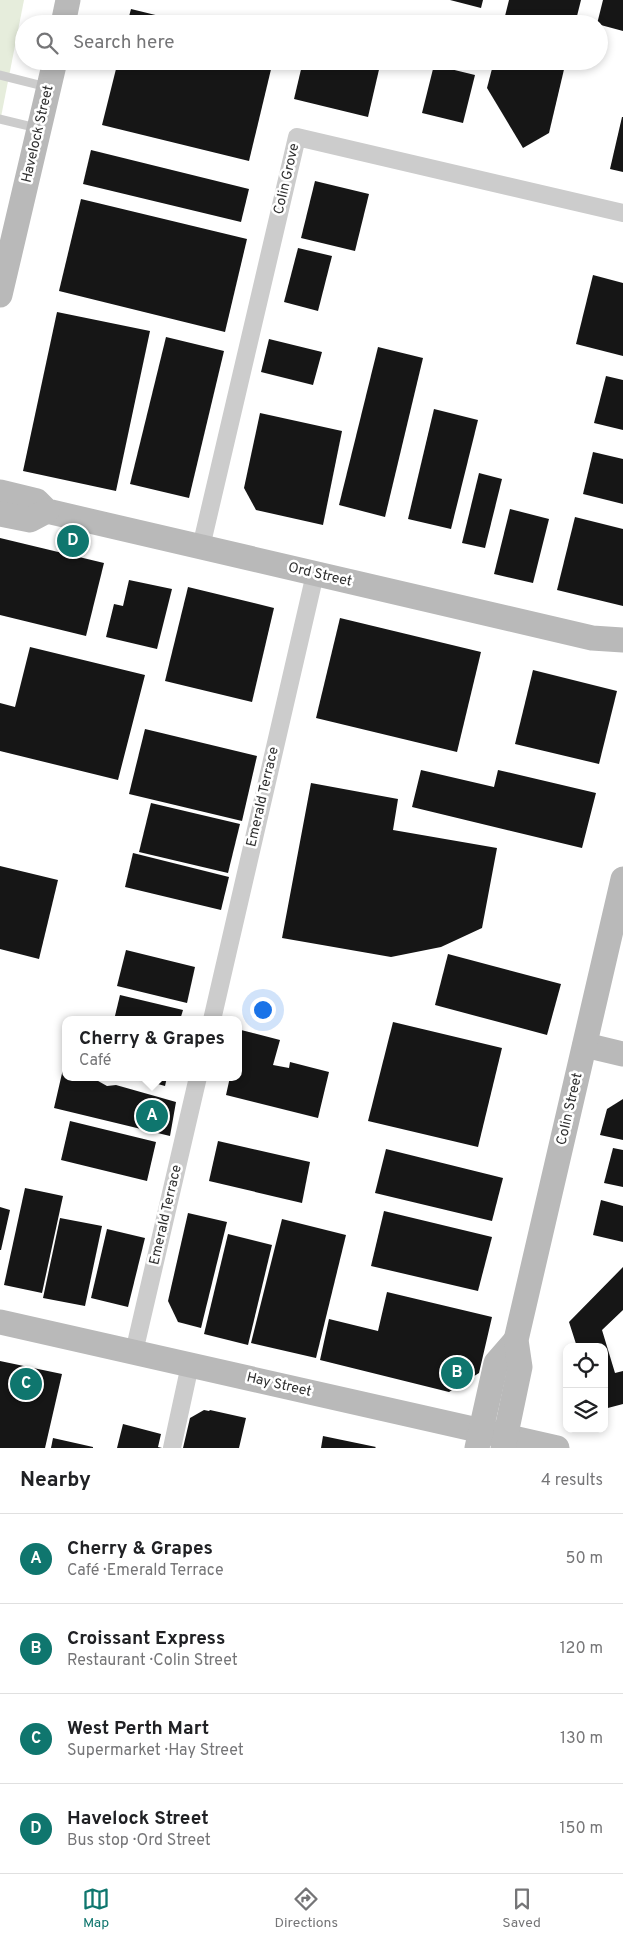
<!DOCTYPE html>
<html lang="en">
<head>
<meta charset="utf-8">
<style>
	body { margin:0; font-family:Overpass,sans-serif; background:#f2f2f2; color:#202124 }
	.controls { position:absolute; right:15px; bottom:15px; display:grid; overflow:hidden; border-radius:10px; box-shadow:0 2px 8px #0003 }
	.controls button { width:45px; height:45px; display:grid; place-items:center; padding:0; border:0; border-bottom:1px solid #e0e0e0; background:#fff; color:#202124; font:25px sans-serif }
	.you { position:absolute; left:262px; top:1009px; width:18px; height:18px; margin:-12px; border:4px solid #fff; border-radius:50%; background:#1a73e8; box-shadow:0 0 0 8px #1a73e833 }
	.badge { display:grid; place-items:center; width:32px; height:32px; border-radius:50%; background:#0f766e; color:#fff; font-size:16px; font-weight:700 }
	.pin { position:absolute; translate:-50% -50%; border:2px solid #fff; box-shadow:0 1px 5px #0006 }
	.popup { position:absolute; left:62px; top:1016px; width:180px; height:65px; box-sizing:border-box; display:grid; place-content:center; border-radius:10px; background:#fff; filter:drop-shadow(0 1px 4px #0005); font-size:16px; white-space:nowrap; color:#757577 }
	.popup b { font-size:19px; color:#202124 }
	.popup::after { content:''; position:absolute; left:50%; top:100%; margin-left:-10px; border:10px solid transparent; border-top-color:#fff }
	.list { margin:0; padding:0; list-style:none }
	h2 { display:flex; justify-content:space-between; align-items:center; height:65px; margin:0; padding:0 20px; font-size:21px }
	h2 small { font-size:16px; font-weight:400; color:#757577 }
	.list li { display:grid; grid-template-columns:32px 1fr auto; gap:15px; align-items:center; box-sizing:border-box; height:90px; padding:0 20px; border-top:1px solid #e0e0e0 }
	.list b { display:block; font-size:19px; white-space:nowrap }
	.list p { margin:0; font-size:16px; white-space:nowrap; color:#757577 }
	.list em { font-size:16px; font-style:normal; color:#757577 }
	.icon { flex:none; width:28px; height:28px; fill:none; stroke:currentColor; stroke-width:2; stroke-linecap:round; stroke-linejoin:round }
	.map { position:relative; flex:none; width:623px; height:1448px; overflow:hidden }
	.search { position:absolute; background:#fff; box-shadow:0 2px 8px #0003; left:15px; right:15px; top:15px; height:55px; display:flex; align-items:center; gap:12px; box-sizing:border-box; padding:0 18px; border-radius:28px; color:#757577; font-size:19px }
	.sheet { height:425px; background:#fff }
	nav { display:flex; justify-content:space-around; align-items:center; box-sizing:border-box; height:70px; border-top:1px solid #e0e0e0; background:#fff; font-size:14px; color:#757577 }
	nav a { display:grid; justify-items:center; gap:2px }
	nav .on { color:#0f766e }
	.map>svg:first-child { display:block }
	.green { fill:#e6eddc }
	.building { fill:#161616 }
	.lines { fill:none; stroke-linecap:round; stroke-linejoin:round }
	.lane { stroke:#ccc; stroke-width:9 }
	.street { stroke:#ccc; stroke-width:18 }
	.secondary { stroke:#b9b9b9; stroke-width:25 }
	.labels { text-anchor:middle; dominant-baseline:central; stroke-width:5; stroke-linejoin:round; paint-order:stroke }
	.street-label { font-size:14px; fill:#2f2f2f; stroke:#fff }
</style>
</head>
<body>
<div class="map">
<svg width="623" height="1448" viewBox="0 0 623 1448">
	<rect width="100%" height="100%" fill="#fff"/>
	<polygon class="green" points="0,0 24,0 0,122"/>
	<g class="building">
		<polygon points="450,0 483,0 481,8"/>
		<polygon points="509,0 581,0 575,24 503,24"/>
		<polygon points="603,0 623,0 623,31 597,24"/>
		<polygon points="131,9 180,21 181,24 127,24"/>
		<polygon points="118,61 273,61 249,161 102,125"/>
		<polygon points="303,61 381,61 368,117 294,99"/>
		<polygon points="494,61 566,61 549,133 523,148 487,88"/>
		<polygon points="434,65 475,75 463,123 422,113"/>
		<polygon points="622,117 623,117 623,172 610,169"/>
		<polygon points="91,150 249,189 241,222 83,184"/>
		<polygon points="315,181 369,194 355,251 301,238"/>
		<polygon points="81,199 247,239 225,332 59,291"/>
		<polygon points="298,248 332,256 318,311 284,302"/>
		<polygon points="593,275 623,283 623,356 576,344"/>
		<polygon points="57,312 150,331 116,491 23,471"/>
		<polygon points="166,337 224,351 189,498 130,484"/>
		<polygon points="269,339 322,352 313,385 261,372"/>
		<polygon points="378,347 423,358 385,517 339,505"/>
		<polygon points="606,376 623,380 623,430 594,423"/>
		<polygon points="434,409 478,420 451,529 408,519"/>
		<polygon points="260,413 342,431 323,525 256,510 244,488"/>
		<polygon points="593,452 623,459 623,504 583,494"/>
		<polygon points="479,473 502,479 485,548 462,543"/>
		<polygon points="510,509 549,519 533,583 494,574"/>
		<polygon points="575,517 623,529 623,606 557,590"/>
		<polygon points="0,538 104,563 86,636 0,615"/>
		<polygon points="129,580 172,589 157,649 106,637 114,604 123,606"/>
		<polygon points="188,587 274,608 252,702 165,681"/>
		<polygon points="340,618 481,652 457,752 316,718"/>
		<polygon points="30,647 145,675 118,780 0,751 0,703 15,707"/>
		<polygon points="533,670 617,691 599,764 515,744"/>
		<polygon points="145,729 257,756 242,821 129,794"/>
		<polygon points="421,770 494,787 498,770 596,793 582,848 412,807"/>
		<polygon points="311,783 398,799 393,830 497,848 482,928 441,947 391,957 282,938"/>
		<polygon points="151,803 240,824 228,873 139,852"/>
		<polygon points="133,853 229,877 221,910 125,887"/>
		<polygon points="0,866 58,880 39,959 0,949"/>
		<polygon points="126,950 195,967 187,1003 117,986"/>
		<polygon points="448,954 561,984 547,1035 435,1005"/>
		<polygon points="120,995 183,1010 180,1020 114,1020"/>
		<polygon points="393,1022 502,1048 478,1147 368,1121"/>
		<polygon points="241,1030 280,1040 273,1065 289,1068 290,1062 329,1072 318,1118 226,1095 230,1077 238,1077 238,1043"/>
		<polygon points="63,1069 66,1070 66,1077 91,1077 107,1086 116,1085 176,1102 170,1136 54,1108"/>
		<polygon points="132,1077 167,1077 165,1086"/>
		<polygon points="623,1099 623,1140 600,1135 607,1109"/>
		<polygon points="70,1121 156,1142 147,1181 61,1160"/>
		<polygon points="218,1141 310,1162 302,1203 209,1181"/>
		<polygon points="613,1148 623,1150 623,1187 604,1183"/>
		<polygon points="386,1149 503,1178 492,1221 375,1193"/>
		<polygon points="25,1188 63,1196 42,1293 4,1285"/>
		<polygon points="601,1200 623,1206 623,1242 593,1235"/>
		<polygon points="0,1207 10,1210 1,1250 0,1250"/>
		<polygon points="384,1211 492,1237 478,1291 371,1266"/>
		<polygon points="188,1213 227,1222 201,1328 178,1322 168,1301"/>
		<polygon points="60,1218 102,1226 85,1306 43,1298"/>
		<polygon points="282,1219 346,1235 316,1358 251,1343"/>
		<polygon points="107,1229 145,1238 128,1307 91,1298"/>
		<polygon points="228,1234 272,1245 248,1345 204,1334"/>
		<polygon points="623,1267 623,1310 602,1330 615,1373 623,1371 623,1404 604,1409 604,1347 577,1347 569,1322"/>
		<polygon points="387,1292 492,1317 479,1373 449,1392 320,1360 329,1319 378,1331"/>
		<polygon points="0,1361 62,1374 45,1448 0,1448"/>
		<polygon points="204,1410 209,1411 210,1410 246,1418 239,1448 183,1448 190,1418"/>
		<polygon points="123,1424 161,1434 158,1447 162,1448 117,1448"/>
		<polygon points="323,1436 376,1447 375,1448 321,1448"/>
		<polygon points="53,1438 93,1447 93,1448 51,1448"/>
	</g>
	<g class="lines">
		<g class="lane">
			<polyline points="0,75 47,87"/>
			<polyline points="0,119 37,128"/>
		</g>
		<g class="street">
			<polyline points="201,547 297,137 623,213"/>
			<polyline points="212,1020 315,574"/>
			<polyline points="134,1352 198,1077"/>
			<polyline points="172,1448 190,1365"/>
		</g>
		<g class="secondary">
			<polyline points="63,24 68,0"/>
			<polyline points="0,295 55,61"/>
			<polyline points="0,492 37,501 47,511 592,638 623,640"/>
			<polyline points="0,514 30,520 47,511"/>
			<polyline points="585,1045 623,1054"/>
			<polyline points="0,1322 557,1448"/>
			<polyline points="477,1448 496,1363 516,1340"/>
			<polyline points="503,1448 520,1367 516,1340 623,879"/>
		</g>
	</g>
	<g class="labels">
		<g class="street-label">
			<text transform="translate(38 134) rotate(-77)">Havelock Street</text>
			<text transform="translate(287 179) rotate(-77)">Colin Grove</text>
			<text transform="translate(320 575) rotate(13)">Ord Street</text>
			<text transform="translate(263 797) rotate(-77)">Emerald Terrace</text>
			<text transform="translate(570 1109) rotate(-77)">Colin Street</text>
			<text transform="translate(166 1215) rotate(-77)">Emerald Terrace</text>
			<text transform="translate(279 1385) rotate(13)">Hay Street</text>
		</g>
	</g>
</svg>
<div class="controls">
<button><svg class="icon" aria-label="locate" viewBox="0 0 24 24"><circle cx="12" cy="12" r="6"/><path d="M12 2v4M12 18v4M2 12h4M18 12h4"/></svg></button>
<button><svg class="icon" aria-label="layers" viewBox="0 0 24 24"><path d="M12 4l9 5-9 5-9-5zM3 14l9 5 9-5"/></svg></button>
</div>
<div class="you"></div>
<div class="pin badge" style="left:152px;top:1116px">A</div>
<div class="popup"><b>Cherry &amp; Grapes</b>Café</div>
<div class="pin badge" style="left:457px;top:1373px">B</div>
<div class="pin badge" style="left:26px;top:1384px">C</div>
<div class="pin badge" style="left:73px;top:541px">D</div>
<div class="search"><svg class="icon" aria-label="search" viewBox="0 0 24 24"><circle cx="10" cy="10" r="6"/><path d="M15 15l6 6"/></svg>Search here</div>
</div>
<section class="sheet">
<h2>Nearby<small>4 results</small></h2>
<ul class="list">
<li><span class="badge">A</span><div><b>Cherry &amp; Grapes</b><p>Café · Emerald Terrace</p></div><em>50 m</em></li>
<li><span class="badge">B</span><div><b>Croissant Express</b><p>Restaurant · Colin Street</p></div><em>120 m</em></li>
<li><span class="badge">C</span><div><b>West Perth Mart</b><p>Supermarket · Hay Street</p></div><em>130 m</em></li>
<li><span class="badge">D</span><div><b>Havelock Street</b><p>Bus stop · Ord Street</p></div><em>150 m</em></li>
</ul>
</section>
<nav>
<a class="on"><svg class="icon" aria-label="map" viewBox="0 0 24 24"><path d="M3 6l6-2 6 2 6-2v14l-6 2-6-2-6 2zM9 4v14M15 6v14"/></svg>Map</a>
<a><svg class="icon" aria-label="directions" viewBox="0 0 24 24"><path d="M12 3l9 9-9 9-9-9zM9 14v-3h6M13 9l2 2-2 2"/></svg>Directions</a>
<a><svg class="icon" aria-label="saved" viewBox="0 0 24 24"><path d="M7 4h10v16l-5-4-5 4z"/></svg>Saved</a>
</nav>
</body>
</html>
